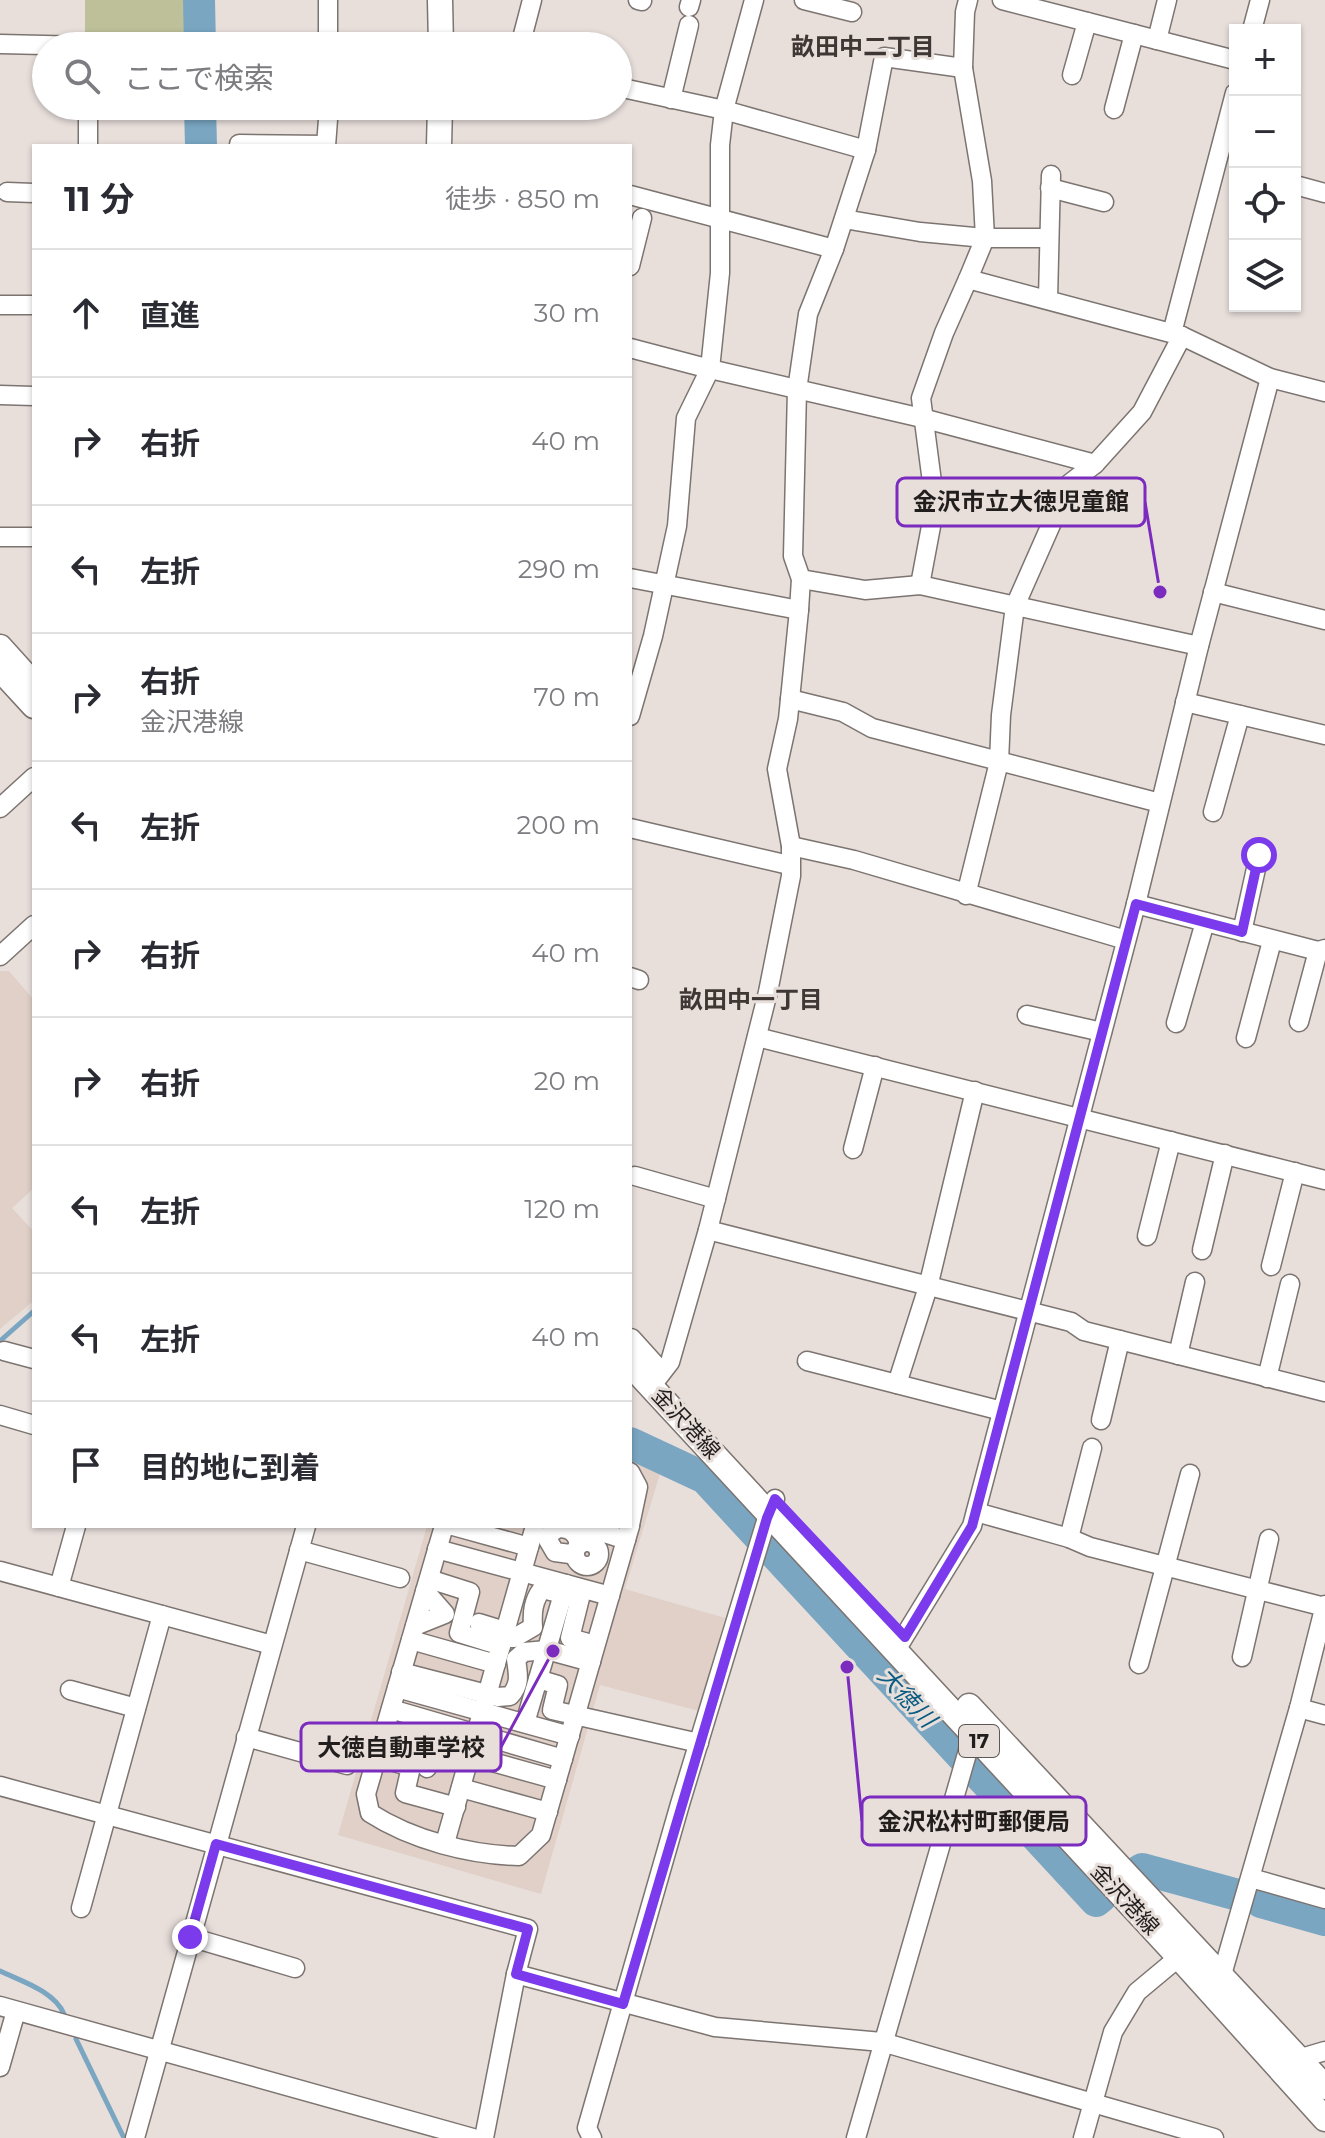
<!DOCTYPE html>
<html lang="ja">
<head>
<meta charset="utf-8">
<style>
	body { margin:0; font-family:Montserrat,"Noto Sans JP",sans-serif; background:#f2f2f3; color:#2b2b33 }
	.controls { position:absolute; right:24px; top:24px; display:grid; overflow:hidden; border-radius:0px; box-shadow:0 2px 6px #0004 }
	.controls button { width:72px; height:72px; display:grid; place-items:center; padding:0; border:0; border-bottom:2px solid #e1e1e2; background:#fff; color:#2b2b33; font:40px sans-serif }
	.stop { position:absolute; width:24px; height:24px; margin:-18px; border:6px solid #7c3aed; border-radius:50%; background:#fff }
	.stop.end { background:#7c3aed; border-color:#fff; box-shadow:0 2px 8px #0008 }
	.list { margin:0; padding:0; list-style:none }
	h2 { display:flex; justify-content:space-between; align-items:center; height:104px; margin:0; padding:0 32px; font-size:34px }
	h2 small { font-size:26px; font-weight:400; color:#7c7c81 }
	.list li { display:grid; grid-template-columns:52px 1fr auto; gap:24px; align-items:center; box-sizing:border-box; height:128px; padding:0 32px; border-top:2px solid #e1e1e2 }
	.list b { display:block; font-size:30px; white-space:nowrap }
	.list p { margin:0; font-size:26px; white-space:nowrap; color:#7c7c81 }
	.list em { font-size:26px; font-style:normal; color:#7c7c81 }
	.icon { flex:none; width:44px; height:44px; fill:none; stroke:currentColor; stroke-width:2; stroke-linecap:round; stroke-linejoin:round }
	.map { position:relative; flex:none; width:1325px; height:2138px; overflow:hidden }
	.search { position:absolute; background:#fff; box-shadow:0 2px 6px #0004; left:32px; top:32px; width:600px; height:88px; display:flex; align-items:center; gap:20px; box-sizing:border-box; padding:0 28px; border-radius:44px; color:#7c7c81; font-size:30px }
	.panel { position:absolute; background:#fff; box-shadow:0 2px 6px #0004; left:32px; top:144px; width:600px; height:1384px; border-radius:0px }
	.map>svg:first-child { display:block }
	.built { fill:#e0d0c8 }
	.green { fill:#bdc099 }
	.lines { fill:none; stroke-linecap:round; stroke-linejoin:round }
	.stream { stroke:#7aa6c2; stroke-width:5 }
	.river { stroke:#7aa6c2; stroke-width:32 }
	.minor-casing { stroke:#7c7470; stroke-width:21 }
	.major-casing { stroke:#7c7470; stroke-width:27 }
	.minor { stroke:#fff; stroke-width:18 }
	.major { stroke:#fff; stroke-width:24 }
	.route { stroke:#7c3aed; stroke-width:10 }
	.labels { text-anchor:middle; dominant-baseline:central; stroke-width:6; stroke-linejoin:round; paint-order:stroke }
	.shield { fill:#e8dfdb; stroke:#5d5856; stroke-width:2 }
	.shield-label { font-size:20px; font-weight:bold; fill:#211e1d }
	.street-label { font-size:22px; fill:#211e1d; stroke:#e8dfdb }
	.neighbourhood-label { font-size:24px; font-weight:bold; fill:#3e3734; stroke:#e8dfdb }
	.water-label { font-size:24px; font-style:italic; fill:#095b81; stroke:#e8dfdb }
	.leader { fill:none; stroke:#7b2cbf; stroke-width:3 }
	.callout-dot { fill:#7b2cbf; stroke:#e8dfdb; stroke-width:3 }
	.callout { fill:#e8dfdb; stroke:#7b2cbf; stroke-width:3 }
	.callout-label { font-size:24px; text-anchor:middle; font-weight:bold; fill:#211e1d }
</style>
</head>
<body>
<div class="map">
<svg width="1325" height="2138" viewBox="0 0 1325 2138">
	<rect width="100%" height="100%" fill="#e8dfdb"/>
	<g class="built">
		<polygon points="0,971 9,971 34,1000 34,1188 12,1208 34,1232 34,1305 31,1303 0,1329"/>
		<polygon points="630,1453 662,1467 625,1589 725,1618 699,1711 600,1685 541,1894 338,1835 427,1526 630,1526"/>
	</g>
	<polygon class="green" points="85,0 186,0 186,33 85,32"/>
	<g class="lines">
		<g class="stream">
			<polyline points="0,1341 34,1311"/>
			<path d="M 0,1971 C 21,1981 54,1991 64,2014"/>
			<polyline points="76,2039 123,2136"/>
		</g>
		<g class="river">
			<polyline points="199,0 200,46"/>
			<polyline points="200,106 201,146"/>
			<polyline points="630,1443 705,1478 1096,1901 1101,1897"/>
			<polyline points="1139,1871 1142,1869 1238,1895"/>
			<polyline points="1261,1902 1325,1920"/>
		</g>
		<g class="minor-casing">
			<g id="minor">
				<polyline points="638,0 642,1"/>
				<polyline points="804,0 852,12"/>
				<polyline points="1002,0 1235,60"/>
				<polyline points="689,7 691,0"/>
				<polyline points="1252,30 1260,0"/>
				<polyline points="1157,40 1167,0"/>
				<polyline points="0,44 88,46"/>
				<polyline points="92,46 145,46"/>
				<polyline points="328,46 328,0"/>
				<polyline points="415,46 444,46"/>
				<polyline points="520,46 532,0"/>
				<polyline points="963,68 982,181 985,238 1048,238"/>
				<polyline points="1072,75 1087,22"/>
				<polyline points="618,87 724,110 866,150"/>
				<polyline points="671,99 689,25"/>
				<polyline points="1114,109 1134,34"/>
				<polyline points="239,144 326,145"/>
				<polyline points="88,146 88,106"/>
				<polyline points="326,146 329,106"/>
				<polyline points="1295,185 1325,193"/>
				<polyline points="1050,188 1104,202"/>
				<polyline points="7,192 34,193"/>
				<polyline points="630,195 834,249"/>
				<polyline points="844,219 920,232 985,238 968,279 1182,336 1270,378 1325,392"/>
				<polyline points="630,266 642,218"/>
				<polyline points="1048,299 1051,175"/>
				<polyline points="0,305 34,305"/>
				<polyline points="1172,333 1235,93"/>
				<polyline points="630,348 710,369 922,418 1095,464 1142,412 1182,336"/>
				<polyline points="0,395 34,396"/>
				<polyline points="0,537 34,537"/>
				<polyline points="630,578 799,610"/>
				<polyline points="801,579 865,590 920,585 1199,646"/>
				<polyline points="920,585 935,505 921,398 944,333 968,279"/>
				<polyline points="1213,592 1325,620"/>
				<polyline points="790,699 843,712 872,728 1160,803"/>
				<polyline points="1185,702 1325,735"/>
				<polyline points="630,716 653,636 677,526 686,418 710,369 720,273 720,145 724,110 754,0"/>
				<polyline points="0,808 34,777"/>
				<polyline points="1213,812 1240,715"/>
				<polyline points="630,828 789,865"/>
				<polyline points="791,846 854,860 1126,940"/>
				<polyline points="966,895 999,762 1001,715 1015,606 1069,484 1095,464"/>
				<polyline points="1136,904 1318,951 1325,949"/>
				<polyline points="1242,932 1259,855"/>
				<polyline points="0,956 34,925"/>
				<polyline points="630,977 639,980"/>
				<polyline points="1027,1015 1102,1032"/>
				<polyline points="1299,1022 1318,951"/>
				<polyline points="1176,1023 1205,922"/>
				<polyline points="757,1037 1325,1180"/>
				<polyline points="1246,1038 1272,941"/>
				<polyline points="853,1149 875,1066"/>
				<polyline points="635,1176 716,1199"/>
				<polyline points="708,1230 768,992 791,876 791,846 777,769 788,719 799,610 801,579 793,556 797,390 808,314 834,249 866,150 884,57 963,68 965,12 968,0"/>
				<polyline points="1147,1236 1171,1141"/>
				<polyline points="1202,1250 1225,1154"/>
				<polyline points="1271,1266 1295,1172"/>
				<polyline points="4,1351 34,1359"/>
				<polyline points="1178,1355 1195,1282"/>
				<polyline points="807,1361 1002,1411"/>
				<polyline points="1267,1378 1290,1284"/>
				<polyline points="653,1384 670,1362 708,1230 1071,1322 1084,1331 1325,1392"/>
				<polyline points="897,1384 928,1287 975,1091"/>
				<polyline points="0,1415 34,1425"/>
				<polyline points="1101,1420 1120,1340"/>
				<polyline points="630,1472 638,1487 630,1525"/>
				<polyline points="976,1512 1069,1538 1090,1547 1325,1607"/>
				<path d="M 444,1526 L 366,1794 L 370,1813 C 412,1840 470,1855 519,1856 L 541,1835 L 630,1526"/>
				<polyline points="453,1526 529,1547"/>
				<polyline points="583,1526 626,1540"/>
				<polyline points="1069,1538 1092,1448"/>
				<circle cx="587" cy="1554" r="12"/>
				<polyline points="437,1549 610,1596"/>
				<polyline points="299,1550 400,1578"/>
				<path d="M 575,1552 L 570,1554 L 555,1552 L 548,1540 L 551,1533 L 558,1528 C 569,1528 577,1532 579,1545"/>
				<polyline points="0,1571 272,1645"/>
				<polyline points="429,1579 470,1592 459,1633 501,1646"/>
				<polyline points="59,1587 76,1526"/>
				<polyline points="479,1623 505,1631"/>
				<polyline points="415,1626 445,1614 425,1591"/>
				<path d="M 503,1638 L 514,1638 L 533,1627 C 532,1612 533,1601 542,1589 L 580,1598 L 570,1638 L 595,1645"/>
				<polyline points="411,1640 496,1664"/>
				<polyline points="896,1650 972,1526 1136,904 1199,646 1270,378"/>
				<polyline points="1242,1657 1269,1539"/>
				<polyline points="1139,1664 1190,1474"/>
				<path d="M 401,1672 L 498,1697 L 510,1696 C 521,1684 518,1674 516,1659 L 524,1652 L 547,1650 L 591,1662"/>
				<polyline points="538,1679 558,1685 552,1710 699,1743"/>
				<polyline points="397,1688 570,1736"/>
				<polyline points="70,1690 136,1708"/>
				<polyline points="1299,1708 1325,1715"/>
				<polyline points="391,1709 563,1759"/>
				<polyline points="525,1723 566,1584"/>
				<polyline points="384,1732 557,1780"/>
				<polyline points="246,1737 347,1765"/>
				<polyline points="377,1757 411,1767 405,1793 456,1807"/>
				<polyline points="427,1768 433,1746"/>
				<polyline points="0,1786 528,1929 516,1974 484,2138"/>
				<polyline points="461,1788 548,1812"/>
				<polyline points="445,1843 535,1526"/>
				<polyline points="1251,1878 1325,1899"/>
				<polyline points="81,1908 162,1615"/>
				<polyline points="190,1937 295,1968"/>
				<polyline points="516,1974 715,2027 882,2042 1214,2138"/>
				<polyline points="1217,1984 1221,1978 1299,1708 1325,1605"/>
				<polyline points="0,2006 473,2138"/>
				<polyline points="1291,2066 1298,2059 1325,2051"/>
				<polyline points="0,2067 16,2011"/>
				<polyline points="135,2138 306,1526"/>
				<polyline points="592,2138 587,2128 680,1804 767,1518 775,1499"/>
				<polyline points="856,2138 975,1726"/>
				<polyline points="1083,2138 1113,2032 1137,1992 1179,1957"/>
			</g>
		</g>
		<g class="major-casing">
			<g id="major">
				<polyline points="440,0 441,46"/>
				<polyline points="439,146 440,106"/>
				<polyline points="0,647 28,678"/>
				<polyline points="0,669 34,706"/>
				<polyline points="630,1341 658,1372"/>
				<polyline points="630,1364 1179,1957 1325,2119"/>
				<polyline points="969,1706 1325,2087"/>
			</g>
		</g>
		<use href="#minor" class="minor"/>
		<use href="#major" class="major"/>
	</g>
	<g class="lines">
		<polyline class="route" points="190,1937 216,1844 528,1929 516,1974 623,2004 767,1518 775,1499 905,1637 972,1526 1136,904 1242,932 1259,855"/>
	</g>
	<g class="labels">
		<rect class="shield" x="959" y="1725" width="40" height="32" rx="6"/>
		<g class="shield-label">
			<text x="979" y="1741">17</text>
		</g>
		<g class="street-label">
			<text transform="translate(686 1423) rotate(47)">金沢港線</text>
			<text transform="translate(1125 1899) rotate(47)">金沢港線</text>
		</g>
		<g class="neighbourhood-label">
			<text x="863" y="46">畝田中二丁目</text>
			<text x="751" y="999">畝田中一丁目</text>
		</g>
		<g class="water-label">
			<text transform="translate(907 1697) rotate(47)">大徳川</text>
		</g>
	</g>
	<path class="leader" d="M1160 592L1145 502M553 1651L501 1747M847 1667L862 1821"/>
	<g class="callout-dot">
		<circle cx="1160" cy="592" r="8"/>
		<circle cx="553" cy="1651" r="8"/>
		<circle cx="847" cy="1667" r="8"/>
	</g>
	<g class="callout">
		<rect x="897" y="478" width="248" height="48" rx="8"/>
		<rect x="301" y="1723" width="200" height="48" rx="8"/>
		<rect x="862" y="1797" width="224" height="48" rx="8"/>
	</g>
	<g class="callout-label">
		<text x="1021" y="510">金沢市立大徳児童館</text>
		<text x="401" y="1756">大徳自動車学校</text>
		<text x="974" y="1830">金沢松村町郵便局</text>
	</g>
</svg>
<div class="controls">
<button>+</button>
<button>−</button>
<button><svg class="icon" aria-label="locate" viewBox="0 0 24 24"><circle cx="12" cy="12" r="6"/><path d="M12 2v4M12 18v4M2 12h4M18 12h4"/></svg></button>
<button><svg class="icon" aria-label="layers" viewBox="0 0 24 24"><path d="M12 4l9 5-9 5-9-5zM3 14l9 5 9-5"/></svg></button>
</div>
<div class="stop" style="left:1259px;top:855px"></div>
<div class="stop end" style="left:190px;top:1937px"></div>
<div class="search"><svg class="icon" aria-label="search" viewBox="0 0 24 24"><circle cx="10" cy="10" r="6"/><path d="M15 15l6 6"/></svg>ここで検索</div>
<section class="panel">
<h2>11 分<small>徒歩 · 850 m</small></h2>
<ul class="list">
<li><svg class="icon" aria-label="ahead" viewBox="0 0 24 24"><path d="M12 20V5M6 11l6-6 6 6"/></svg><div><b>直進</b></div><em>30 m</em></li>
<li><svg class="icon" aria-label="right" viewBox="0 0 24 24"><path d="M7 20v-9h11M14 6l5 5-5 5"/></svg><div><b>右折</b></div><em>40 m</em></li>
<li><svg class="icon" aria-label="left" viewBox="0 0 24 24"><path d="M17 20v-9H6M10 6l-5 5 5 5"/></svg><div><b>左折</b></div><em>290 m</em></li>
<li><svg class="icon" aria-label="right" viewBox="0 0 24 24"><path d="M7 20v-9h11M14 6l5 5-5 5"/></svg><div><b>右折</b><p>金沢港線</p></div><em>70 m</em></li>
<li><svg class="icon" aria-label="left" viewBox="0 0 24 24"><path d="M17 20v-9H6M10 6l-5 5 5 5"/></svg><div><b>左折</b></div><em>200 m</em></li>
<li><svg class="icon" aria-label="right" viewBox="0 0 24 24"><path d="M7 20v-9h11M14 6l5 5-5 5"/></svg><div><b>右折</b></div><em>40 m</em></li>
<li><svg class="icon" aria-label="right" viewBox="0 0 24 24"><path d="M7 20v-9h11M14 6l5 5-5 5"/></svg><div><b>右折</b></div><em>20 m</em></li>
<li><svg class="icon" aria-label="left" viewBox="0 0 24 24"><path d="M17 20v-9H6M10 6l-5 5 5 5"/></svg><div><b>左折</b></div><em>120 m</em></li>
<li><svg class="icon" aria-label="left" viewBox="0 0 24 24"><path d="M17 20v-9H6M10 6l-5 5 5 5"/></svg><div><b>左折</b></div><em>40 m</em></li>
<li><svg class="icon" aria-label="arrive" viewBox="0 0 24 24"><path d="M6 21V4h12l-3 4 3 4H6"/></svg><div><b>目的地に到着</b></div></li>
</ul>
</section>
</div>
</body>
</html>
